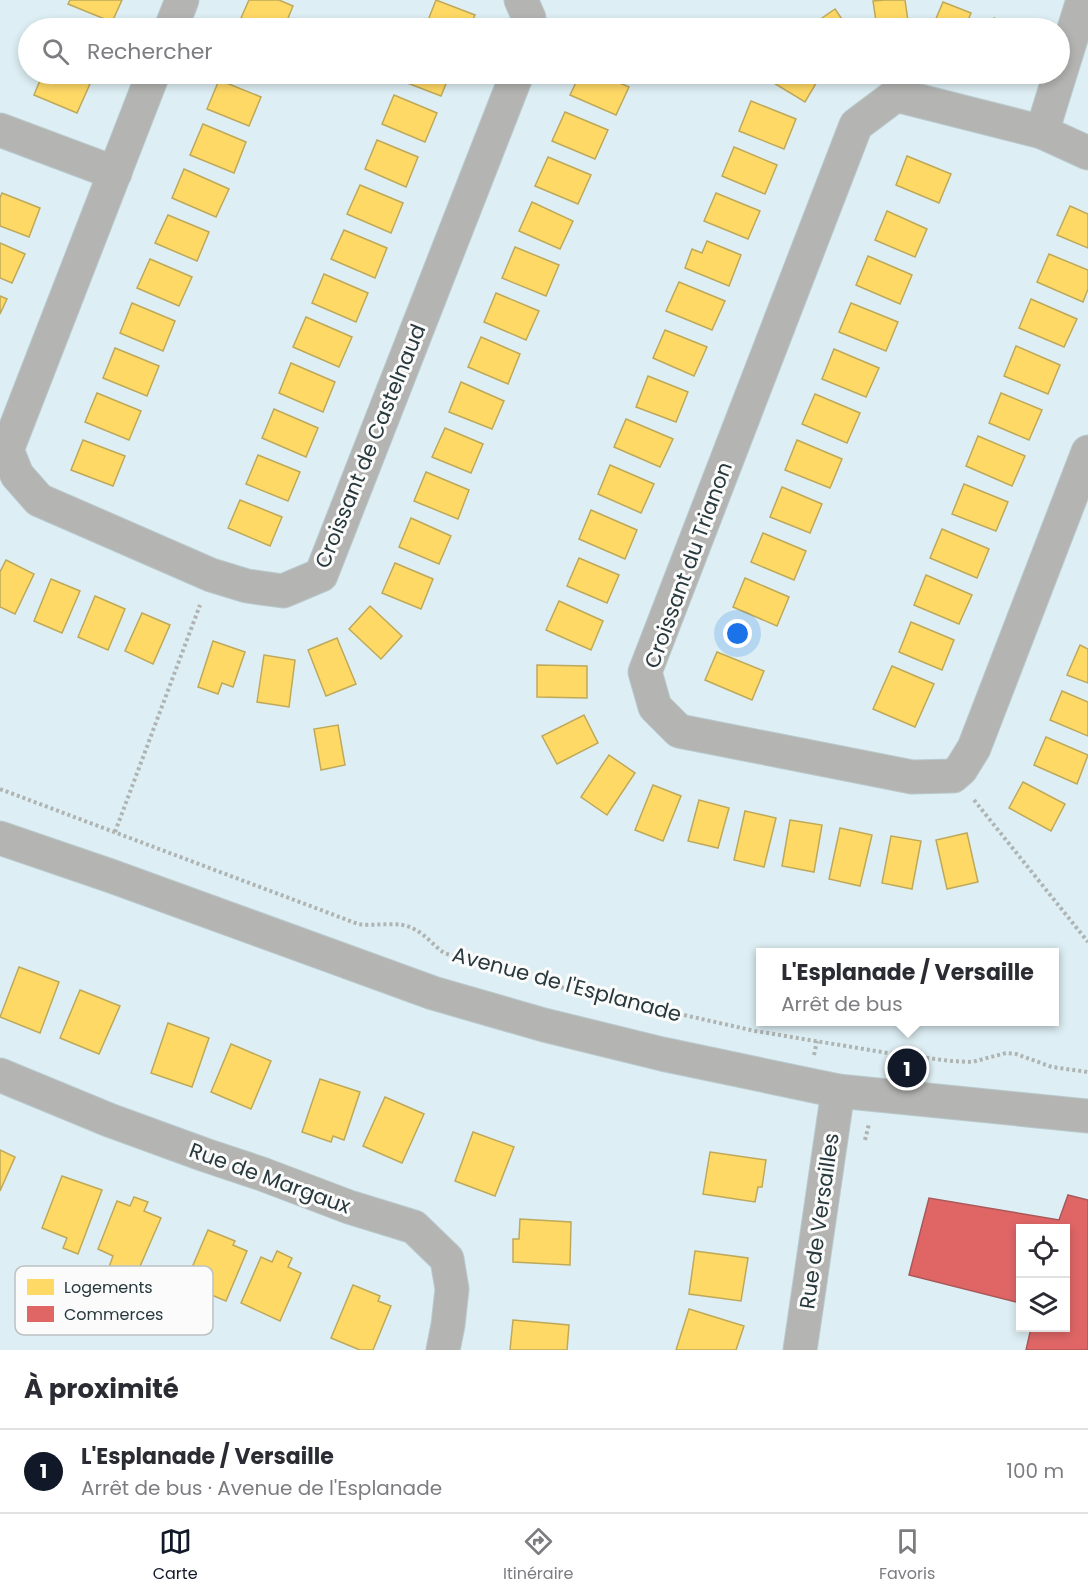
<!DOCTYPE html>
<html lang="fr">
<head>
<meta charset="utf-8">
<style>
	body { margin:0; font-family:Poppins,sans-serif; background:#f2f2f3; color:#2b2b33 }
	.controls { position:absolute; right:18px; bottom:18px; display:grid; overflow:hidden; border-radius:0px; box-shadow:0 3px 9px #0003 }
	.controls button { width:54px; height:54px; display:grid; place-items:center; padding:0; border:0; border-bottom:2px solid #e1e1e2; background:#fff; color:#2b2b33; font:30px sans-serif }
	.you { position:absolute; left:738px; top:634px; width:21px; height:21px; margin:-15px; border:4px solid #fff; border-radius:50%; background:#1a73e8; box-shadow:0 0 0 9px #1a73e833 }
	.badge { display:grid; place-items:center; width:39px; height:39px; border-radius:50%; background:#111827; color:#fff; font-size:20px; font-weight:700 }
	.pin { position:absolute; translate:-50% -50%; border:3px solid #fff; box-shadow:0 2px 6px #0006 }
	.popup { position:absolute; left:756px; top:948px; width:303px; height:78px; box-sizing:border-box; display:grid; place-content:center; border-radius:0px; background:#fff; filter:drop-shadow(0 2px 4px #0005); font-size:20px; white-space:nowrap; color:#7c7c81 }
	.popup b { font-size:22px; color:#2b2b33 }
	.popup::after { content:''; position:absolute; left:50%; top:100%; margin-left:-12px; border:12px solid transparent; border-top-color:#fff }
	.list { margin:0; padding:0; list-style:none }
	h2 { display:flex; justify-content:space-between; align-items:center; height:78px; margin:0; padding:0 24px; font-size:26px }
	h2 small { font-size:20px; font-weight:400; color:#7c7c81 }
	.list li { display:grid; grid-template-columns:39px 1fr auto; gap:18px; align-items:center; box-sizing:border-box; height:84px; padding:0 24px; border-top:2px solid #e1e1e2 }
	.list b { display:block; font-size:22px; white-space:nowrap }
	.list p { margin:0; font-size:20px; white-space:nowrap; color:#7c7c81 }
	.list em { font-size:20px; font-style:normal; color:#7c7c81 }
	.icon { flex:none; width:33px; height:33px; fill:none; stroke:currentColor; stroke-width:2; stroke-linecap:round; stroke-linejoin:round }
	.map { position:relative; flex:none; width:1088px; height:1350px; overflow:hidden }
	.search { position:absolute; background:#fff; box-shadow:0 3px 9px #0003; left:18px; right:18px; top:18px; height:66px; display:flex; align-items:center; gap:15px; box-sizing:border-box; padding:0 21px; border-radius:33px; color:#7c7c81; font-size:22px }
	.sheet { height:162px; background:#fff }
	nav { display:flex; justify-content:space-around; align-items:center; box-sizing:border-box; height:84px; border-top:2px solid #e1e1e2; background:#fff; font-size:16px; color:#7c7c81 }
	nav a { display:grid; justify-items:center; gap:3px }
	nav .on { color:#111827 }
	.map>svg:first-child { display:block }
	.homes { fill:#ffd966; stroke:#bea95a; stroke-width:1.5 }
	.shops { fill:#e06666; stroke:#a9585a; stroke-width:1.5 }
	.lines { fill:none; stroke-linecap:round; stroke-linejoin:round }
	.minor-casing { stroke:#bacace; stroke-width:35 }
	.path { stroke:#afb4b3; stroke-width:4; stroke-dasharray:3 3; stroke-linecap:butt }
	.minor { stroke:#b4b5b2; stroke-width:33 }
	.labels { text-anchor:middle; dominant-baseline:central; stroke-width:6; stroke-linejoin:round; paint-order:stroke }
	.street-label { font-size:21px; fill:#28393d; stroke:#fbfbfb }
	.key { fill:#fbfbfb; stroke:#bcc1c2; stroke-width:1.5 }
	.key-label { font-size:16px; fill:#28393d }
</style>
</head>
<body>
<div class="map">
<svg width="1088" height="1350" viewBox="0 0 1088 1350">
	<rect width="100%" height="100%" fill="#ddeff4"/>
	<g class="homes">
		<polygon points="70,0 122,0 112,22 68,4"/>
		<polygon points="249,0 279,0 293,6 284,28 265,28 241,18"/>
		<polygon points="436,0 475,15 469,28 425,28"/>
		<polygon points="885,0 905,0 909,28 877,28 873,1"/>
		<polygon points="943,2 971,13 965,28 932,28"/>
		<polygon points="835,9 848,28 810,28 809,27"/>
		<polygon points="994,18 1020,28 990,28"/>
		<polygon points="62,19 83,28 58,28"/>
		<polygon points="591,20 639,27 639,28 590,28"/>
		<polygon points="32,74 64,74 90,84 77,113 34,95 41,78"/>
		<polygon points="399,74 450,74 441,96 397,79"/>
		<polygon points="580,74 599,74 629,87 616,115 570,95"/>
		<polygon points="766,74 818,74 821,75 805,102 764,77"/>
		<polygon points="219,80 261,97 249,126 207,109"/>
		<polygon points="394,95 437,113 425,142 382,124"/>
		<polygon points="751,101 796,119 784,149 739,131"/>
		<polygon points="565,112 608,130 595,159 552,141"/>
		<polygon points="203,124 246,142 234,173 190,155"/>
		<polygon points="377,140 418,157 406,187 365,169"/>
		<polygon points="734,147 777,165 765,194 722,176"/>
		<polygon points="907,156 951,174 939,203 896,185"/>
		<polygon points="548,157 591,175 578,204 535,186"/>
		<polygon points="184,169 229,189 216,217 172,198"/>
		<polygon points="360,185 403,203 391,233 347,214"/>
		<polygon points="2,193 40,208 29,237 0,226 0,198"/>
		<polygon points="716,193 760,211 748,239 704,221"/>
		<polygon points="532,202 573,221 560,249 519,231"/>
		<polygon points="1070,206 1088,214 1088,248 1057,235"/>
		<polygon points="887,211 927,229 915,257 875,240"/>
		<polygon points="168,215 209,232 197,261 155,243"/>
		<polygon points="344,230 387,248 375,278 331,259"/>
		<polygon points="707,241 741,255 729,286 685,268 692,249 702,253"/>
		<polygon points="0,243 25,254 12,283 0,278"/>
		<polygon points="515,247 559,265 546,296 502,278"/>
		<polygon points="1049,254 1088,270 1088,289 1083,302 1037,282"/>
		<polygon points="868,256 912,275 900,304 856,285"/>
		<polygon points="150,259 192,277 179,306 137,288"/>
		<polygon points="324,274 368,293 356,322 312,303"/>
		<polygon points="679,282 725,301 712,330 666,311"/>
		<polygon points="496,293 539,311 526,340 484,322"/>
		<polygon points="0,296 7,299 0,314"/>
		<polygon points="1031,299 1077,319 1064,347 1019,328"/>
		<polygon points="132,303 175,321 163,351 120,333"/>
		<polygon points="851,303 898,322 886,351 839,332"/>
		<polygon points="306,317 352,337 339,367 293,347"/>
		<polygon points="665,330 707,347 694,376 653,358"/>
		<polygon points="481,337 520,354 508,384 468,367"/>
		<polygon points="1016,346 1060,365 1048,394 1004,376"/>
		<polygon points="115,348 159,366 147,396 103,378"/>
		<polygon points="834,349 879,368 866,397 822,379"/>
		<polygon points="291,363 335,382 323,412 279,393"/>
		<polygon points="648,376 688,392 676,422 636,407"/>
		<polygon points="461,382 504,401 492,429 449,412"/>
		<polygon points="97,393 141,411 129,440 85,422"/>
		<polygon points="1001,393 1042,410 1029,440 989,423"/>
		<polygon points="815,394 860,413 847,443 802,424"/>
		<polygon points="274,409 318,428 306,457 262,438"/>
		<polygon points="626,419 673,439 660,467 614,447"/>
		<polygon points="445,428 483,444 471,473 432,457"/>
		<polygon points="978,436 1025,456 1012,486 966,466"/>
		<polygon points="83,440 125,456 113,486 71,470"/>
		<polygon points="797,440 842,459 830,488 785,470"/>
		<polygon points="258,455 300,472 288,501 246,484"/>
		<polygon points="610,465 654,484 641,513 598,494"/>
		<polygon points="426,472 469,490 458,519 414,501"/>
		<polygon points="964,484 1008,502 996,531 952,514"/>
		<polygon points="782,487 822,504 810,533 770,517"/>
		<polygon points="240,500 282,517 270,546 228,528"/>
		<polygon points="591,510 637,530 625,559 579,539"/>
		<polygon points="411,518 451,536 439,564 399,547"/>
		<polygon points="942,529 989,549 977,578 930,558"/>
		<polygon points="763,533 806,551 794,580 751,562"/>
		<polygon points="579,558 619,575 607,603 567,586"/>
		<polygon points="6,560 34,574 15,614 0,607 0,572"/>
		<polygon points="395,563 433,579 421,609 382,593"/>
		<polygon points="926,575 972,595 959,624 914,605"/>
		<polygon points="745,578 789,597 777,626 733,607"/>
		<polygon points="51,579 80,591 62,633 34,621"/>
		<polygon points="95,596 125,609 108,650 78,637"/>
		<polygon points="559,601 603,621 591,650 546,630"/>
		<polygon points="370,606 402,636 381,659 349,629"/>
		<polygon points="142,613 170,625 153,664 125,651"/>
		<polygon points="911,622 954,640 942,670 899,652"/>
		<polygon points="337,638 356,684 326,696 308,650"/>
		<polygon points="213,641 245,652 233,687 222,683 218,694 198,687"/>
		<polygon points="1080,645 1088,649 1088,683 1067,675"/>
		<polygon points="717,652 764,671 752,700 705,680"/>
		<polygon points="264,655 295,660 289,707 257,702"/>
		<polygon points="537,665 587,666 587,698 537,697"/>
		<polygon points="892,666 934,684 915,727 873,709"/>
		<polygon points="1062,691 1088,702 1088,736 1050,720"/>
		<polygon points="584,715 598,743 557,764 542,736"/>
		<polygon points="338,725 345,765 321,770 314,729"/>
		<polygon points="1046,737 1088,755 1077,784 1034,765"/>
		<polygon points="609,755 635,773 607,815 581,797"/>
		<polygon points="1023,782 1065,804 1051,831 1009,808"/>
		<polygon points="653,785 681,796 663,841 635,830"/>
		<polygon points="699,800 729,808 718,848 688,841"/>
		<polygon points="745,811 776,818 764,867 734,860"/>
		<polygon points="790,820 822,825 814,872 782,866"/>
		<polygon points="840,828 872,835 860,886 829,879"/>
		<polygon points="967,833 978,882 947,889 936,840"/>
		<polygon points="891,836 921,841 912,889 882,883"/>
		<polygon points="19,967 59,982 40,1033 0,1017"/>
		<polygon points="80,990 120,1006 99,1054 60,1038"/>
		<polygon points="168,1023 209,1038 192,1087 151,1073"/>
		<polygon points="231,1044 271,1061 251,1109 211,1092"/>
		<polygon points="320,1079 360,1092 344,1140 333,1136 331,1142 302,1132"/>
		<polygon points="385,1097 424,1114 402,1163 363,1146"/>
		<polygon points="473,1132 514,1147 495,1196 455,1181"/>
		<polygon points="0,1150 15,1157 0,1191"/>
		<polygon points="710,1152 766,1160 762,1187 758,1187 755,1202 703,1194"/>
		<polygon points="62,1176 102,1190 78,1254 63,1248 67,1238 42,1228"/>
		<polygon points="134,1197 148,1202 144,1211 161,1218 135,1278 109,1267 113,1256 98,1249 117,1201 130,1206"/>
		<polygon points="520,1219 571,1222 570,1265 513,1262 513,1239 519,1239"/>
		<polygon points="208,1230 235,1241 233,1245 247,1251 226,1301 185,1284"/>
		<polygon points="277,1251 292,1258 288,1267 301,1273 280,1321 241,1303 261,1257 272,1262"/>
		<polygon points="695,1251 748,1258 741,1301 689,1294"/>
		<polygon points="353,1285 380,1296 378,1301 391,1306 373,1350 360,1350 331,1338"/>
		<polygon points="689,1309 744,1326 736,1350 676,1350"/>
		<polygon points="513,1320 569,1325 567,1350 510,1350"/>
	</g>
	<polygon class="shops" points="1068,1195 1088,1200 1088,1350 1026,1350 1031,1328 1066,1328 1066,1228 1020,1228 1020,1303 909,1275 929,1198 1059,1220"/>
	<g class="lines">
		<g class="minor-casing">
			<g id="minor">
				<polyline points="521,0 529,18 528,28"/>
				<polyline points="171,28 182,0"/>
				<polyline points="153,74 7,450 17,475 39,500 211,575 247,586 283,591 321,575 517,74"/>
				<polyline points="0,130 115,173"/>
				<polyline points="1042,132 1083,0"/>
				<polyline points="1088,153 1042,132 896,95 856,125 645,672 655,707 679,731 912,777 953,776 961,769 974,748 1088,452"/>
				<polyline points="0,838 111,876 433,993 544,1025 662,1054 838,1091 1088,1116"/>
				<polyline points="0,1075 109,1120 205,1155 262,1174 349,1207 414,1227 447,1259 452,1289 448,1325 443,1350"/>
				<polyline points="800,1350 838,1091"/>
			</g>
		</g>
		<g class="path">
			<path d="M 0,789 L 358,924 C 376,927 399,920 414,929 C 426,935 434,946 444,953 L 551,985 L 755,1031 L 888,1053 L 951,1061 L 972,1062 L 1006,1053 L 1016,1054 L 1052,1067 L 1088,1072"/>
			<polyline points="974,800 1088,942"/>
			<polyline points="115,832 200,605"/>
			<polyline points="814,1055 817,1041"/>
			<polyline points="865,1140 869,1124"/>
		</g>
		<use href="#minor" class="minor"/>
	</g>
	<g class="labels">
		<g class="street-label">
			<text transform="translate(370 446) rotate(-68)">Croissant de Castelnaud</text>
			<text transform="translate(688 565) rotate(-70)">Croissant du Trianon</text>
			<text transform="translate(567 984) rotate(15)">Avenue de l'Esplanade</text>
			<text transform="translate(270 1178) rotate(20)">Rue de Margaux</text>
			<text transform="translate(819 1221) rotate(-82)">Rue de Versailles</text>
		</g>
	</g>
	<rect x="15" y="1266" width="198" height="69" rx="9" class="key"/>
	<rect x="27" y="1279" width="27" height="16" fill="#ffd966"/>
	<rect x="27" y="1306" width="27" height="16" fill="#e06666"/>
	<g class="key-label">
		<text x="64" y="1293">Logements</text>
		<text x="64" y="1320">Commerces</text>
	</g>
</svg>
<div class="controls">
<button><svg class="icon" aria-label="locate" viewBox="0 0 24 24"><circle cx="12" cy="12" r="6"/><path d="M12 2v4M12 18v4M2 12h4M18 12h4"/></svg></button>
<button><svg class="icon" aria-label="layers" viewBox="0 0 24 24"><path d="M12 4l9 5-9 5-9-5zM3 14l9 5 9-5"/></svg></button>
</div>
<div class="you"></div>
<div class="pin badge" style="left:907px;top:1068px">1</div>
<div class="popup"><b>L'Esplanade / Versaille</b>Arrêt de bus</div>
<div class="search"><svg class="icon" aria-label="search" viewBox="0 0 24 24"><circle cx="10" cy="10" r="6"/><path d="M15 15l6 6"/></svg>Rechercher</div>
</div>
<section class="sheet">
<h2>À proximité<small></small></h2>
<ul class="list">
<li><span class="badge">1</span><div><b>L'Esplanade / Versaille</b><p>Arrêt de bus · Avenue de l'Esplanade</p></div><em>100 m</em></li>
</ul>
</section>
<nav>
<a class="on"><svg class="icon" aria-label="map" viewBox="0 0 24 24"><path d="M3 6l6-2 6 2 6-2v14l-6 2-6-2-6 2zM9 4v14M15 6v14"/></svg>Carte</a>
<a><svg class="icon" aria-label="directions" viewBox="0 0 24 24"><path d="M12 3l9 9-9 9-9-9zM9 14v-3h6M13 9l2 2-2 2"/></svg>Itinéraire</a>
<a><svg class="icon" aria-label="saved" viewBox="0 0 24 24"><path d="M7 4h10v16l-5-4-5 4z"/></svg>Favoris</a>
</nav>
</body>
</html>
